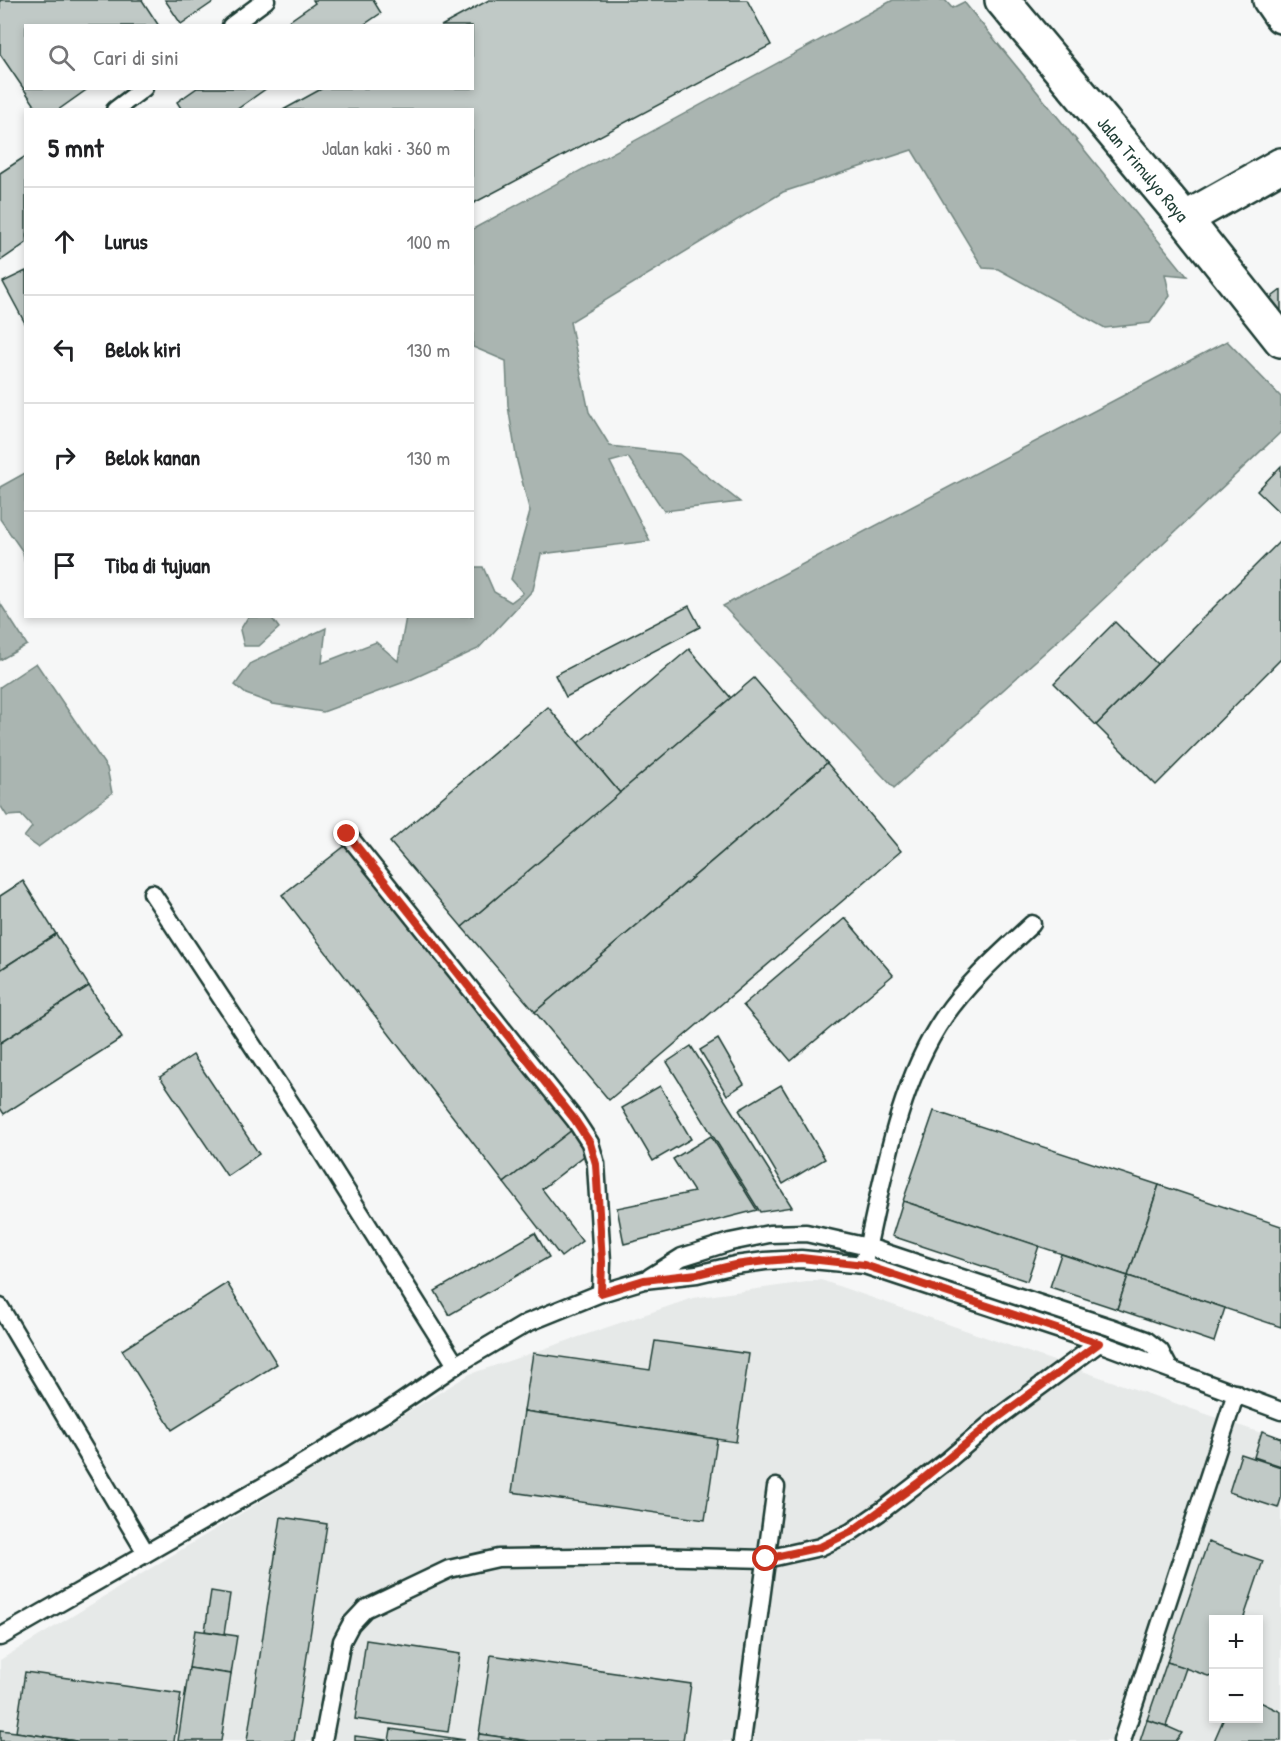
<!DOCTYPE html>
<html lang="id">
<head>
<meta charset="utf-8">
<style>
	body { margin:0; font-family:"Patrick Hand",sans-serif; background:#f6f6f6; color:#202124 }
	.controls { position:absolute; right:18px; bottom:18px; display:grid; overflow:hidden; border-radius:0px; box-shadow:0 3px 9px #0003 }
	.controls button { width:54px; height:54px; display:grid; place-items:center; padding:0; border:0; border-bottom:2px solid #e0e0e0; background:#fff; color:#202124; font:30px sans-serif }
	.stop { position:absolute; width:18px; height:18px; margin:-14px; border:4px solid #c8321e; border-radius:50%; background:#fff }
	.stop.end { background:#c8321e; border-color:#fff; box-shadow:0 2px 6px #0008 }
	.list { margin:0; padding:0; list-style:none }
	h2 { display:flex; justify-content:space-between; align-items:center; height:78px; margin:0; padding:0 24px; font-size:26px }
	h2 small { font-size:20px; font-weight:400; color:#757577 }
	.list li { display:grid; grid-template-columns:39px 1fr auto; gap:18px; align-items:center; box-sizing:border-box; height:108px; padding:0 24px; border-top:2px solid #e0e0e0 }
	.list b { display:block; font-size:22px; white-space:nowrap }
	.list em { font-size:20px; font-style:normal; color:#757577 }
	.icon { flex:none; width:33px; height:33px; fill:none; stroke:currentColor; stroke-width:2; stroke-linecap:round; stroke-linejoin:round }
	.map { position:relative; flex:none; width:1281px; height:1741px; overflow:hidden }
	.search { position:absolute; background:#fff; box-shadow:0 3px 9px #0003; left:24px; top:24px; width:450px; height:66px; display:flex; align-items:center; gap:15px; box-sizing:border-box; padding:0 21px; border-radius:0px; color:#757577; font-size:22px }
	.panel { position:absolute; background:#fff; box-shadow:0 3px 9px #0003; left:24px; top:108px; width:450px; height:510px; border-radius:0px }
	.map>svg:first-child { display:block }
	.built { fill:#e6e9e8; fill-rule:evenodd }
	.water { fill:#aab5b1; stroke:#72857f; stroke-width:1.5 }
	.building { fill:#c0c9c6; stroke:#1f3d34; stroke-width:1.5 }
	.lines { fill:none; stroke-linecap:round; stroke-linejoin:round }
	.service-casing { stroke:#1f3d34; stroke-width:21 }
	.minor-casing { stroke:#1f3d34; stroke-width:38 }
	.service { stroke:#fff; stroke-width:16 }
	.minor { stroke:#fff; stroke-width:33 }
	.route { stroke:#c8321e; stroke-width:8 }
	.labels { text-anchor:middle; dominant-baseline:central; stroke-width:4.5; stroke-linejoin:round; paint-order:stroke }
	.street-label { font-size:18px; fill:#1f3d34; stroke:#fff }
</style>
</head>
<body>
<div class="map">
<svg width="1281" height="1741" viewBox="0 0 1281 1741">
	<rect width="100%" height="100%" fill="#f6f7f7"/>
	<filter id="ink" filterUnits="userSpaceOnUse"><feTurbulence type="fractalNoise" baseFrequency=".0167" numOctaves="2"/><feDisplacementMap in="SourceGraphic" scale="12" xChannelSelector="R" yChannelSelector="G"/><feConvolveMatrix kernelMatrix="1 2 1 2 8 2 1 2 1" color-interpolation-filters="sRGB"/></filter>
	<g filter="url(#ink)">
		<path class="built" d="M 821,1280 L 1281,1440 L 1281,1741 L 0,1741 L 0,1660 L 470,1374 L 693,1298 ZM 1214,1620 L 1258,1620 L 1258,1718 L 1214,1718 Z"/>
		<g class="water">
			<polygon points="893,0 945,0 952,8 964,2 1187,276 1165,274 1170,296 1150,323 1105,328 998,269 983,268 912,150 783,192 570,322 589,412 610,446 679,454 740,502 664,511 628,457 610,462 650,541 541,554 533,590 478,649 410,680 323,712 273,704 246,694 235,685 251,663 326,628 322,663 376,642 398,661 406,617 472,616 473,567 483,567 494,592 511,602 523,593 511,579 530,512 517,461 508,406 506,361 473,347 473,229"/>
			<polygon points="1227,341 1281,397 1281,432 1092,610 894,788 723,606"/>
			<polygon points="25,473 25,565 23,552 0,519 0,487"/>
			<polygon points="0,603 27,645 0,660"/>
			<polygon points="248,617 271,617 279,628 259,646 244,646 240,630"/>
			<polygon points="36,663 107,768 112,793 38,847 24,837 32,827 21,815 7,816 0,805 0,687"/>
		</g>
		<g class="building">
			<polygon points="0,0 142,0 159,26 26,26 26,88 89,88 58,110 38,110 0,54"/>
			<polygon points="165,0 216,0 181,24"/>
			<polygon points="313,0 373,0 381,13 362,26 282,26 315,3"/>
			<polygon points="489,0 747,0 771,45 472,204 472,110 283,110 323,88 472,88 472,26 441,26"/>
			<polygon points="197,88 267,88 236,110 182,110 177,102"/>
			<polygon points="26,156 26,243 0,261 0,173"/>
			<polygon points="26,271 26,325 3,282"/>
			<polygon points="1281,290 1281,310 1279,312 1268,300"/>
			<polygon points="1281,466 1281,514 1257,491"/>
			<polygon points="1281,540 1281,659 1156,785 1096,725"/>
			<polygon points="689,606 700,627 566,697 555,675"/>
			<polygon points="1115,622 1157,664 1096,725 1054,683"/>
			<polygon points="689,649 731,698 620,793 578,743"/>
			<polygon points="754,678 827,763 535,1012 462,927"/>
			<polygon points="548,707 620,793 462,927 390,842"/>
			<polygon points="827,763 901,851 609,1100 535,1012"/>
			<polygon points="350,842 572,1130 504,1183 282,895"/>
			<polygon points="23,881 56,934 0,970 0,896"/>
			<polygon points="845,918 893,975 791,1061 743,1005"/>
			<polygon points="56,934 89,986 0,1043 0,970"/>
			<polygon points="89,986 122,1038 4,1114 0,1108 0,1043"/>
			<polygon points="718,1039 744,1084 727,1095 700,1050"/>
			<polygon points="691,1046 792,1207 760,1212 667,1062"/>
			<polygon points="193,1055 259,1154 227,1176 160,1077"/>
			<polygon points="781,1085 825,1159 783,1184 739,1110"/>
			<polygon points="660,1086 691,1139 653,1161 622,1108"/>
			<polygon points="934,1111 1159,1185 1128,1276 903,1201"/>
			<polygon points="572,1130 589,1152 542,1189 582,1241 561,1257 504,1183"/>
			<polygon points="711,1136 757,1210 624,1244 617,1208 694,1192 673,1159"/>
			<polygon points="1159,1185 1281,1226 1281,1327 1128,1276"/>
			<polygon points="903,1201 1039,1246 1027,1281 892,1236"/>
			<polygon points="535,1233 549,1257 449,1315 435,1291"/>
			<polygon points="1061,1254 1128,1276 1117,1309 1050,1287"/>
			<polygon points="1128,1276 1225,1308 1214,1342 1117,1309"/>
			<polygon points="227,1283 277,1364 172,1430 122,1350"/>
			<polygon points="655,1341 749,1354 736,1442 524,1411 533,1353 650,1370"/>
			<polygon points="524,1411 717,1439 705,1520 512,1492"/>
			<polygon points="1262,1431 1281,1438 1281,1466 1254,1457"/>
			<polygon points="1241,1454 1281,1467 1281,1499 1278,1508 1229,1492"/>
			<polygon points="281,1517 327,1524 294,1741 247,1741"/>
			<polygon points="1208,1542 1263,1561 1243,1620 1214,1620 1214,1678 1167,1662"/>
			<polygon points="211,1591 230,1594 224,1634 205,1631"/>
			<polygon points="195,1630 237,1636 231,1674 189,1668"/>
			<polygon points="366,1640 460,1654 448,1732 355,1719"/>
			<polygon points="491,1655 691,1684 683,1741 529,1741 479,1734"/>
			<polygon points="1167,1662 1186,1668 1166,1726 1147,1720"/>
			<polygon points="189,1668 231,1674 221,1741 178,1741"/>
			<polygon points="25,1672 181,1694 174,1741 76,1741 16,1732"/>
			<polygon points="1258,1701 1281,1712 1281,1741 1214,1741 1224,1718 1258,1718"/>
			<polygon points="1147,1720 1166,1726 1182,1733 1176,1741 1140,1741"/>
			<polygon points="391,1729 465,1740 389,1741"/>
			<polygon points="0,1730 16,1732 76,1741 0,1741"/>
			<polygon points="479,1734 529,1741 478,1741"/>
			<polygon points="355,1736 386,1740 385,1741 355,1741"/>
		</g>
		<g class="lines">
			<g class="service-casing">
				<g id="service">
					<polyline points="231,26 266,0"/>
					<polyline points="115,110 144,88"/>
					<polyline points="347,834 575,1120 590,1143 596,1164 602,1262 601,1293"/>
					<polyline points="152,893 303,1122 456,1365"/>
					<path d="M 865,1258 C 883,1179 898,1084 944,1017 C 968,982 1002,952 1032,924"/>
					<polyline points="650,1277 682,1257 730,1242 769,1234 806,1233 868,1247 1110,1327 1146,1340 1160,1351 1169,1368"/>
					<polyline points="0,1307 146,1553"/>
					<polyline points="0,1637 283,1475 384,1414 456,1365 527,1323 601,1293 644,1280 697,1274 735,1265 765,1261 801,1259 864,1265 1099,1343 1281,1411"/>
					<polyline points="323,1741 342,1641 351,1624 365,1609 449,1569 498,1558 648,1556 766,1559 820,1547 851,1532 880,1512 948,1460 996,1419 1099,1343"/>
					<polyline points="742,1741 776,1487"/>
					<polyline points="1122,1741 1236,1393"/>
				</g>
			</g>
			<g class="minor-casing">
				<g id="minor">
					<polyline points="1002,0 1185,219 1281,340"/>
					<polyline points="1270,0 1281,16"/>
					<polyline points="1185,219 1281,165"/>
				</g>
			</g>
			<use href="#service" class="service"/>
			<use href="#minor" class="minor"/>
		</g>
	</g>
	<g class="lines" filter="url(#ink)">
		<polyline class="route" points="347,834 575,1120 590,1143 596,1164 602,1262 601,1293 644,1280 697,1274 735,1265 765,1261 801,1258 864,1265 1099,1343 996,1419 918,1483 851,1532 820,1547 766,1559"/>
	</g>
	<g class="labels">
		<g class="street-label">
			<text transform="translate(1143 169) rotate(50)">Jalan Trimulyo Raya</text>
		</g>
	</g>
</svg>
<div class="controls">
<button>+</button>
<button>−</button>
</div>
<div class="stop" style="left:766px;top:1559px"></div>
<div class="stop end" style="left:347px;top:834px"></div>
<div class="search"><svg class="icon" aria-label="search" viewBox="0 0 24 24"><circle cx="10" cy="10" r="6"/><path d="M15 15l6 6"/></svg>Cari di sini</div>
<section class="panel">
<h2>5 mnt<small>Jalan kaki · 360 m</small></h2>
<ul class="list">
<li><svg class="icon" aria-label="ahead" viewBox="0 0 24 24"><path d="M12 20V5M6 11l6-6 6 6"/></svg><div><b>Lurus</b></div><em>100 m</em></li>
<li><svg class="icon" aria-label="left" viewBox="0 0 24 24"><path d="M17 20v-9H6M10 6l-5 5 5 5"/></svg><div><b>Belok kiri</b></div><em>130 m</em></li>
<li><svg class="icon" aria-label="right" viewBox="0 0 24 24"><path d="M7 20v-9h11M14 6l5 5-5 5"/></svg><div><b>Belok kanan</b></div><em>130 m</em></li>
<li><svg class="icon" aria-label="arrive" viewBox="0 0 24 24"><path d="M6 21V4h12l-3 4 3 4H6"/></svg><div><b>Tiba di tujuan</b></div></li>
</ul>
</section>
</div>
</body>
</html>
